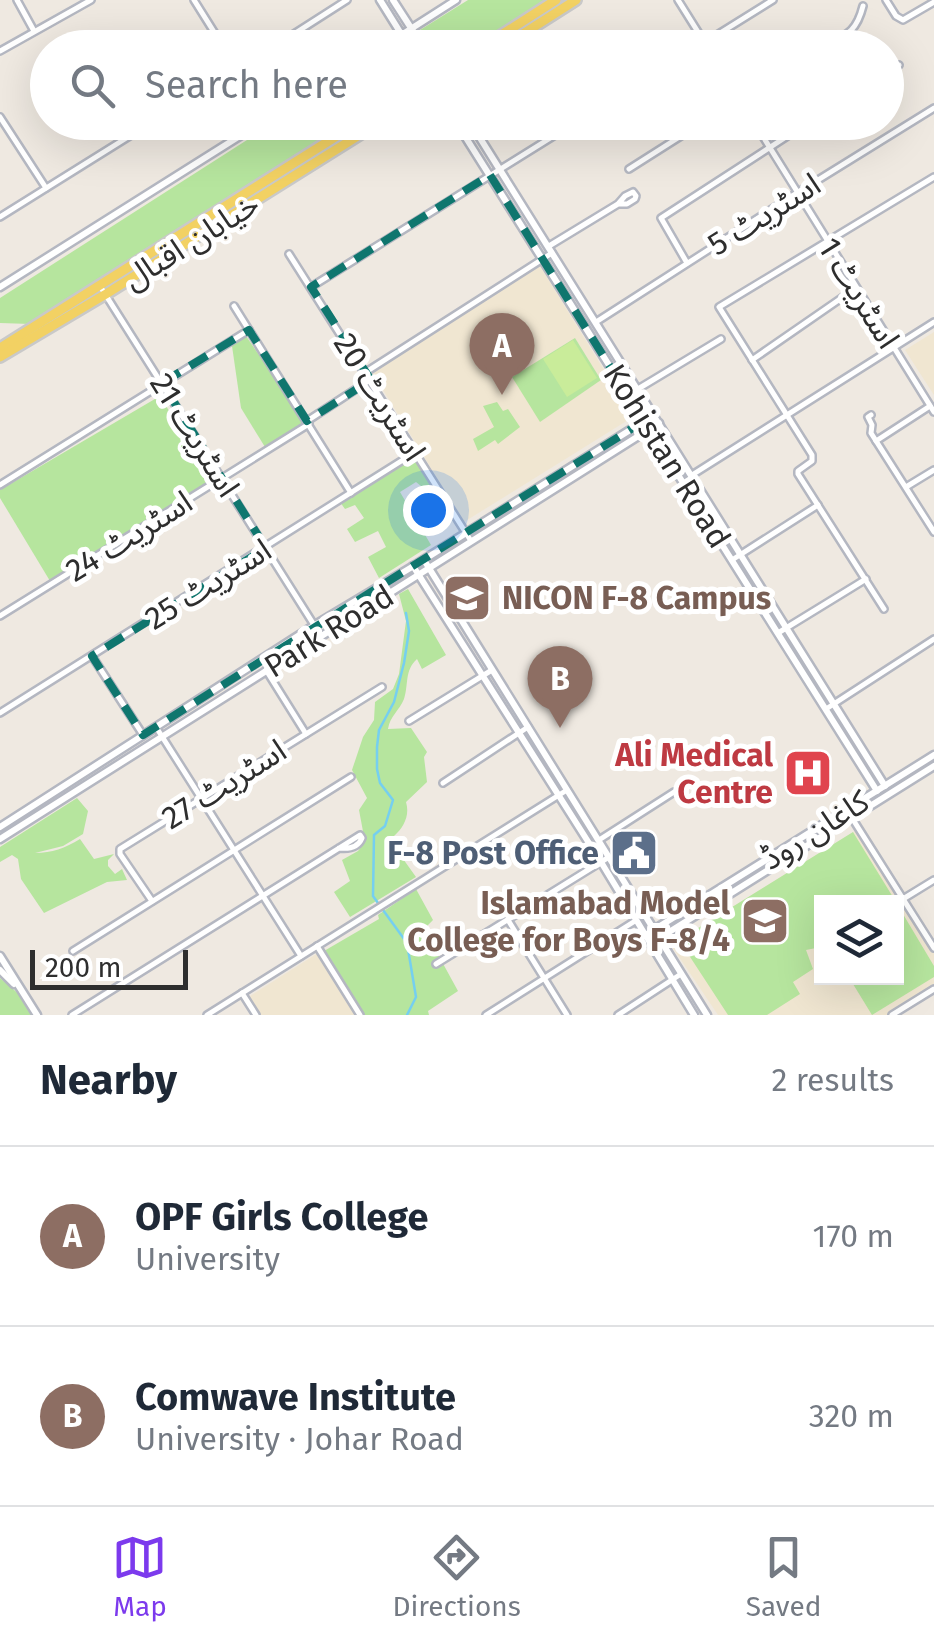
<!DOCTYPE html>
<html lang="en">
<head>
<meta charset="utf-8">
<style>
	body { margin:0; font-family:"Fira Sans","Noto Sans Arabic",sans-serif; background:#f6f6f7; color:#1f2937 }
	.controls { position:absolute; right:30px; bottom:30px; display:grid; overflow:hidden; border-radius:0px; box-shadow:0 10px 40px #0002 }
	.controls button { width:90px; height:90px; display:grid; place-items:center; padding:0; border:0; border-bottom:2px solid #e0e1e3; background:#fff; color:#1f2937; font:50px sans-serif }
	.scale { position:absolute; left:30px; bottom:25px; width:158px; box-sizing:border-box; padding-left:10px; border:5px solid #2e2e2e; border-top:0; font-size:28px; line-height:35px; white-space:nowrap; color:#2e2e2e; -webkit-text-stroke:8px #fff; paint-order:stroke }
	.you { position:absolute; left:428px; top:510px; width:35px; height:35px; margin:-25px; border:8px solid #fff; border-radius:50%; background:#1a73e8; box-shadow:0 0 0 15px #1a73e833 }
	.badge { display:grid; place-items:center; width:65px; height:65px; border-radius:50%; background:#7c3aed; color:#fff; font-size:32px; font-weight:700 }
	.pin { position:absolute; translate:-50% -82px; filter:drop-shadow(0 2px 5px #0008) }
	.pin::after { content:''; position:absolute; top:52px; width:35px; height:30px; background:inherit; clip-path:polygon(0 0,100% 0,50% 100%) }
	.list { margin:0; padding:0; list-style:none }
	h2 { display:flex; justify-content:space-between; align-items:center; height:130px; margin:0; padding:0 40px; font-size:42px }
	h2 small { font-size:32px; font-weight:400; color:#747a83 }
	.list li { display:grid; grid-template-columns:65px 1fr auto; gap:30px; align-items:center; box-sizing:border-box; height:180px; padding:0 40px; border-top:2px solid #e0e1e3 }
	.list b { display:block; font-size:38px; white-space:nowrap }
	.list p { margin:0; font-size:32px; white-space:nowrap; color:#747a83 }
	.list em { font-size:32px; font-style:normal; color:#747a83 }
	.icon { flex:none; width:55px; height:55px; fill:none; stroke:currentColor; stroke-width:2; stroke-linecap:round; stroke-linejoin:round }
	.map { position:relative; flex:none; width:934px; height:1015px; overflow:hidden }
	.search { position:absolute; background:#fff; box-shadow:0 10px 40px #0002; left:30px; right:30px; top:30px; height:110px; display:flex; align-items:center; gap:25px; box-sizing:border-box; padding:0 35px; border-radius:55px; color:#747a83; font-size:38px }
	.sheet { height:490px; background:#fff }
	nav { display:flex; justify-content:space-around; align-items:center; box-sizing:border-box; height:140px; border-top:2px solid #e0e1e3; background:#fff; font-size:28px; color:#747a83 }
	nav a { display:grid; justify-items:center; gap:5px }
	nav .on { color:#7c3aed }
	.map>svg:first-child { display:block }
	.education { fill:#f0e6d1; fill-rule:evenodd }
	.green { fill:#b6e59e }
	.pitch { fill:#c9ec9a }
	.lines { fill:none; stroke-linecap:round; stroke-linejoin:round }
	.stream { stroke:#75cff0; stroke-width:2.5 }
	.minor-casing { stroke:#b4b7c1; stroke-width:10 }
	.tertiary-casing { stroke:#b4b7c1; stroke-width:11 }
	.primary-casing { stroke:#c9c9c9; stroke-width:14 }
	.minor { stroke:#fff; stroke-width:5 }
	.tertiary { stroke:#fff; stroke-width:6 }
	.primary { stroke:#f2d163; stroke-width:9 }
	.marked { fill:none; stroke:#0f766e; stroke-width:8; stroke-dasharray:20 12; stroke-linejoin:round }
	.labels { text-anchor:middle; dominant-baseline:central; stroke-width:10; stroke-linejoin:round; paint-order:stroke }
	.street-label { font-size:32px; fill:#2e2e2e; stroke:#fff }
	.education-label { font-size:32px; font-weight:bold; fill:#785e54; stroke:#fff; text-anchor:start }
	.health-label { font-size:32px; font-weight:bold; fill:#be3a42; stroke:#fff; text-anchor:end }
	.service-label { font-size:32px; font-weight:bold; fill:#4e5e75; stroke:#fff; text-anchor:end }
</style>
</head>
<body>
<div class="map">
<svg width="934" height="1015" viewBox="0 0 934 1015">
	<rect width="100%" height="100%" fill="#efe9e1"/>
	<g class="education">
		<polygon points="540,266 633,417 464,522 372,372"/>
		<polygon points="934,332 934,395 905,350"/>
		<path d="M 863,826 L 934,943 L 934,988 L 891,1015 L 718,1015 L 671,945 ZM 822,902 L 896,902 L 896,978 L 822,978 Z"/>
		<polygon points="318,953 358,1015 258,1015 247,998"/>
	</g>
	<g class="green">
		<path d="M 468,0 L 545,0 L 474,45 C 463,48 441,52 430,45 C 429,43 421,32 420,30 Z"/>
		<polygon points="275,122 349,123 30,324 0,323 0,298"/>
		<polygon points="246,336 305,422 265,447 241,408 232,346"/>
		<polygon points="575,338 601,380 540,422 512,377"/>
		<polygon points="160,396 211,480 50,581 0,498 0,490"/>
		<polygon points="497,402 503,411 508,409 520,427 498,444 495,440 478,451 473,439 494,427 483,406"/>
		<polygon points="414,457 432,487 426,490 416,482 400,492 431,545 379,578 368,557 386,547 378,531 355,542 347,529 364,518 355,505 345,509 340,502"/>
		<path d="M 408,589 L 446,655 L 422,669 L 417,659 C 404,671 409,684 404,699 C 399,711 390,716 388,729 L 411,728 L 427,752 L 424,757 L 427,782 L 406,802 C 410,815 404,827 394,836 L 396,849 L 416,877 L 350,917 L 334,892 L 350,881 L 342,860 L 358,851 L 365,842 L 359,810 L 367,798 L 352,770 L 363,737 L 374,720 L 375,702 L 393,689 L 399,674 L 406,621 L 399,594 Z"/>
		<path d="M 77,798 L 88,811 L 83,834 L 63,846 L 35,853 C 52,853 65,848 80,839 L 94,859 L 114,854 L 108,860 L 108,866 L 115,874 L 122,869 L 127,880 L 107,882 L 44,913 L 21,879 L 18,859 L 12,855 L 0,862 L 0,847 Z"/>
		<polygon points="853,832 896,902 822,902 821,953 816,948 806,950 813,969 793,982 800,994 767,1015 728,1015 679,940"/>
		<polygon points="416,889 433,920 424,929 458,991 428,1011 429,1015 364,1015 324,951 379,919 378,915"/>
		<polygon points="897,904 934,966 934,977 872,1015 853,984 863,978 896,978"/>
		<polygon points="0,978 20,995 32,1015 0,1015"/>
	</g>
	<polygon class="pitch" points="573,340 597,378 567,397 543,359"/>
	<g class="lines">
		<g class="stream">
			<polyline points="378,903 373,896 374,835 385,826 393,800 380,783 377,769 377,747 379,730 394,702 404,663 409,631 406,613"/>
			<polyline points="383,910 407,943 416,997 407,1015"/>
		</g>
		<g class="minor-casing">
			<g id="minor">
				<polyline points="17,0 34,31"/>
				<polyline points="194,0 224,48"/>
				<polyline points="678,0 708,48"/>
				<polyline points="886,0 896,16 903,20 934,2"/>
				<polyline points="272,48 347,0"/>
				<polyline points="696,48 773,0"/>
				<path d="M 821,48 C 845,35 856,34 863,6"/>
				<polyline points="0,51 91,0"/>
				<polyline points="886,72 899,65"/>
				<polyline points="0,117 46,188"/>
				<polyline points="754,122 934,412"/>
				<polyline points="629,169 703,122"/>
				<polyline points="0,217 152,122"/>
				<polyline points="549,246 618,204 625,196 633,192 636,196 635,199 627,204 618,204"/>
				<polyline points="289,254 471,541"/>
				<polyline points="687,263 661,218 809,122"/>
				<polyline points="100,286 321,636"/>
				<polyline points="311,287 576,122"/>
				<polyline points="234,306 351,493"/>
				<polyline points="596,322 797,193 934,108"/>
				<polyline points="752,360 856,288"/>
				<polyline points="366,372 552,253"/>
				<polyline points="628,395 721,339"/>
				<polyline points="871,415 868,417 872,425 871,433 934,532"/>
				<polyline points="307,421 370,380"/>
				<polyline points="876,441 930,406"/>
				<polyline points="692,475 934,322"/>
				<polyline points="0,485 249,330"/>
				<polyline points="906,487 934,470"/>
				<polyline points="732,560 818,505"/>
				<polyline points="884,609 798,474 798,471 812,461 812,455 719,307 934,177"/>
				<polyline points="0,616 309,424"/>
				<polyline points="778,633 866,579"/>
				<polyline points="92,656 143,735"/>
				<polyline points="266,670 306,734"/>
				<polyline points="826,709 934,639"/>
				<polyline points="0,713 414,453"/>
				<polyline points="409,721 492,670"/>
				<polyline points="156,727 301,956"/>
				<polyline points="443,783 528,727"/>
				<polyline points="852,818 934,948"/>
				<polyline points="599,840 674,792"/>
				<polyline points="903,899 934,880"/>
				<polyline points="152,901 120,854 120,849 382,687"/>
				<polyline points="508,920 567,1015"/>
				<polyline points="317,946 360,1015"/>
				<polyline points="73,951 351,777"/>
				<polyline points="436,964 609,857"/>
				<polyline points="242,993 256,1015"/>
				<path d="M 72,1015 L 360,835 L 362,838 C 358,848 348,849 339,848"/>
				<polyline points="207,1015 567,790"/>
				<polyline points="486,1015 635,921"/>
				<polyline points="618,1015 681,974"/>
				<polyline points="892,1015 934,989"/>
			</g>
		</g>
		<g class="tertiary-casing">
			<g id="tertiary">
				<polyline points="380,0 410,48"/>
				<polyline points="393,0 422,45"/>
				<polyline points="381,48 456,0"/>
				<polyline points="456,122 877,791"/>
				<polyline points="470,122 885,786"/>
				<polyline points="0,287 262,122"/>
				<polyline points="424,560 707,1015"/>
				<polyline points="413,566 601,862 694,1015"/>
				<polyline points="0,827 315,625 417,564 646,420"/>
				<polyline points="0,839 659,423"/>
				<polyline points="644,936 934,755"/>
				<polyline points="650,944 934,766"/>
				<polyline points="0,956 37,1015"/>
				<polyline points="0,970 14,984"/>
			</g>
		</g>
		<g class="primary-casing">
			<g id="primary">
				<polyline points="421,44 428,48"/>
				<polyline points="481,48 556,0"/>
				<polyline points="501,48 576,0"/>
				<polyline points="0,348 359,122"/>
				<polyline points="0,357 106,294 380,122"/>
			</g>
		</g>
		<use href="#minor" class="minor"/>
		<use href="#tertiary" class="tertiary"/>
		<use href="#primary" class="primary"/>
	</g>
	<path class="marked" d="M 490,175 L 644,421 L 143,735 L 92,656 L 266,548 L 162,383 L 249,330 L 307,421 L 371,380 L 311,287 Z"/>
	<defs>
		<g id="university-square" transform="scale(2.5)"><rect x="-9" y="-9" width="18" height="18" rx="4" fill="#8d6e63" stroke="#fff"/><path d="M0-5L7-2L0 1L-7-2ZM-4 1L0 2.5L4 1V4Q0 6-4 4Z" fill="#fff"/></g>
		<g id="hospital-square" transform="scale(2.5)"><rect x="-9" y="-9" width="18" height="18" rx="4" fill="#e0444e" stroke="#fff"/><path d="M-5-5h3v3.5h4V-5h3V5h-3V1.5h-4V5h-3Z" fill="#fff"/></g>
		<g id="civic-square" transform="scale(2.5)"><rect x="-9" y="-9" width="18" height="18" rx="4" fill="#5c6f8a" stroke="#fff"/><path d="M-.6-6.5H3V-4.5H.6V-3L4-1V1h2V6H-6V1h2V-1L-.6-3ZM-1.2 2.5V6h2.4V2.5Z" fill="#fff"/></g>
	</defs>
	<g fill-rule="evenodd">
		<use href="#university-square" x="467" y="598"/>
		<use href="#hospital-square" x="808" y="773"/>
		<use href="#civic-square" x="634" y="853"/>
		<use href="#university-square" x="765" y="921"/>
	</g>
	<g class="labels">
		<g class="street-label">
			<text transform="translate(764 214) rotate(-32)">اسٹریٹ 5</text>
			<text transform="translate(191 241) rotate(-32)">خیابان اقبال</text>
			<text transform="translate(859 293) rotate(58)">اسٹریٹ 1</text>
			<text transform="translate(380 397) rotate(58)">اسٹریٹ 20</text>
			<text transform="translate(195 435) rotate(58)">اسٹریٹ 21</text>
			<text transform="translate(667 456) rotate(58)">Kohistan Road</text>
			<text transform="translate(129 536) rotate(-32)">اسٹریٹ 24</text>
			<text transform="translate(208 584) rotate(-32)">اسٹریٹ 25</text>
			<text transform="translate(329 631) rotate(-32)">Park Road</text>
			<text transform="translate(224 784) rotate(-32)">اسٹریٹ 27</text>
			<text transform="translate(815 830) rotate(-32)">کاغان روڈ</text>
		</g>
		<g class="education-label">
			<text x="502" y="598">NICON F-8 Campus</text>
			<text x="730" y="903" text-anchor="end">Islamabad Model<tspan x="730" dy="37">College for Boys F-8/4</tspan></text>
		</g>
		<g class="health-label">
			<text x="773" y="755">Ali Medical<tspan x="773" dy="37">Centre</tspan></text>
		</g>
		<g class="service-label">
			<text x="599" y="853">F-8 Post Office</text>
		</g>
	</g>
</svg>
<div class="controls">
<button><svg class="icon" aria-label="layers" viewBox="0 0 24 24"><path d="M12 4l9 5-9 5-9-5zM3 14l9 5 9-5"/></svg></button>
</div>
<div class="scale">200 m</div>
<div class="you"></div>
<div class="pin badge" style="left:502px;top:395px;background:#8d6e63">A</div>
<div class="pin badge" style="left:560px;top:728px;background:#8d6e63">B</div>
<div class="search"><svg class="icon" aria-label="search" viewBox="0 0 24 24"><circle cx="10" cy="10" r="6"/><path d="M15 15l6 6"/></svg>Search here</div>
</div>
<section class="sheet">
<h2>Nearby<small>2 results</small></h2>
<ul class="list">
<li><span class="badge" style="background:#8d6e63">A</span><div><b>OPF Girls College</b><p>University</p></div><em>170 m</em></li>
<li><span class="badge" style="background:#8d6e63">B</span><div><b>Comwave Institute</b><p>University · Johar Road</p></div><em>320 m</em></li>
</ul>
</section>
<nav>
<a class="on"><svg class="icon" aria-label="map" viewBox="0 0 24 24"><path d="M3 6l6-2 6 2 6-2v14l-6 2-6-2-6 2zM9 4v14M15 6v14"/></svg>Map</a>
<a><svg class="icon" aria-label="directions" viewBox="0 0 24 24"><path d="M12 3l9 9-9 9-9-9zM9 14v-3h6M13 9l2 2-2 2"/></svg>Directions</a>
<a><svg class="icon" aria-label="saved" viewBox="0 0 24 24"><path d="M7 4h10v16l-5-4-5 4z"/></svg>Saved</a>
</nav>
</body>
</html>
